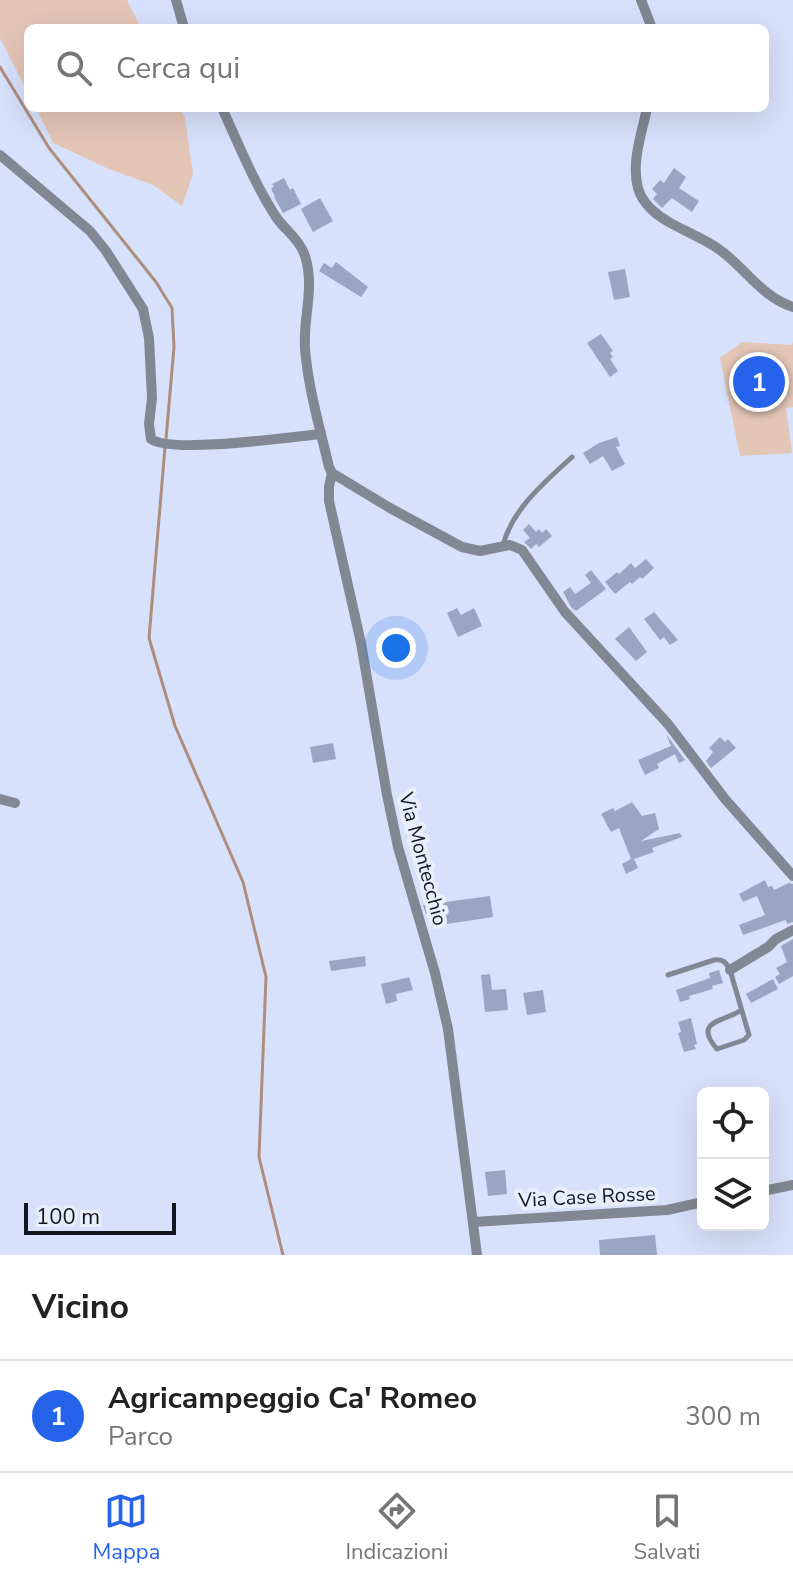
<!DOCTYPE html>
<html lang="it">
<head>
<meta charset="utf-8">
<style>
	body { margin:0; font-family:"Nunito Sans",sans-serif; background:#f6f6f6; color:#222 }
	.controls { position:absolute; right:24px; bottom:24px; display:grid; overflow:hidden; border-radius:12px; box-shadow:0 8px 32px #0002 }
	.controls button { width:72px; height:72px; display:grid; place-items:center; padding:0; border:0; border-bottom:2px solid #e0e0e0; background:#fff; color:#222; font:40px sans-serif }
	.scale { position:absolute; left:24px; bottom:20px; width:152px; box-sizing:border-box; padding-left:8px; border:4px solid #121621; border-top:0; font-size:22px; line-height:28px; white-space:nowrap; color:#121621; -webkit-text-stroke:6px #e9eefb; paint-order:stroke }
	.you { position:absolute; left:396px; top:648px; width:28px; height:28px; margin:-20px; border:6px solid #fff; border-radius:50%; background:#1a73e8; box-shadow:0 0 0 12px #1a73e833 }
	.badge { display:grid; place-items:center; width:52px; height:52px; border-radius:50%; background:#2563eb; color:#fff; font-size:26px; font-weight:700 }
	.pin { position:absolute; translate:-50% -50%; border:4px solid #fff; box-shadow:0 2px 8px #0006 }
	.list { margin:0; padding:0; list-style:none }
	h2 { display:flex; justify-content:space-between; align-items:center; height:104px; margin:0; padding:0 32px; font-size:34px }
	h2 small { font-size:26px; font-weight:400; color:#767676 }
	.list li { display:grid; grid-template-columns:52px 1fr auto; gap:24px; align-items:center; box-sizing:border-box; height:112px; padding:0 32px; border-top:2px solid #e0e0e0 }
	.list b { display:block; font-size:30px; white-space:nowrap }
	.list p { margin:0; font-size:26px; white-space:nowrap; color:#767676 }
	.list em { font-size:26px; font-style:normal; color:#767676 }
	.icon { flex:none; width:44px; height:44px; fill:none; stroke:currentColor; stroke-width:2; stroke-linecap:round; stroke-linejoin:round }
	.map { position:relative; flex:none; width:793px; height:1255px; overflow:hidden }
	.search { position:absolute; background:#fff; box-shadow:0 8px 32px #0002; left:24px; right:24px; top:24px; height:88px; display:flex; align-items:center; gap:20px; box-sizing:border-box; padding:0 28px; border-radius:12px; color:#767676; font-size:30px }
	.sheet { height:216px; background:#fff }
	nav { display:flex; justify-content:space-around; align-items:center; box-sizing:border-box; height:112px; border-top:2px solid #e0e0e0; background:#fff; font-size:22px; color:#767676 }
	nav a { display:grid; justify-items:center; gap:4px }
	nav .on { color:#2563eb }
	.map>svg:first-child { display:block }
	.green { fill:#e4c6b7 }
	.lines { fill:none; stroke-linecap:round; stroke-linejoin:round }
	.stream { stroke:#ad8e7e; stroke-width:3 }
	.building { fill:#9aa5c4 }
	.service { stroke:#828794; stroke-width:5 }
	.minor { stroke:#828794; stroke-width:10 }
	.labels { text-anchor:middle; dominant-baseline:central; stroke-width:8; stroke-linejoin:round; paint-order:stroke }
	.street-label { font-size:20px; fill:#121621; stroke:#e9eefb }
</style>
</head>
<body>
<div class="map">
<svg width="793" height="1255" viewBox="0 0 793 1255">
	<rect width="100%" height="100%" fill="#d7e1fb"/>
	<g class="green">
		<polygon points="0,0 127,0 141,28 28,28 28,93 0,38"/>
		<polygon points="36,108 180,108 185,118 193,174 182,206 153,185 109,169 53,143"/>
		<polygon points="793,341 793,407 786,408 792,453 740,456 720,358 742,342 792,345"/>
	</g>
	<g class="lines">
		<g class="stream">
			<polyline points="0,67 49,148 156,282 172,308 174,347 166,439"/>
			<polyline points="165,447 149,638 175,726 243,882 266,977 259,1157 283,1255"/>
		</g>
	</g>
	<g class="building">
		<polygon points="674,168 686,177 679,188 699,201 692,212 672,198 662,208 653,199 657,194 652,189 660,180 664,183"/>
		<polygon points="284,178 290,190 293,188 301,204 283,213 274,197 275,197 271,188 274,187 272,184"/>
		<polygon points="320,198 333,221 313,232 301,209"/>
		<polygon points="336,262 368,287 361,297 319,271 324,263 332,268"/>
		<polygon points="625,269 630,297 614,300 608,272"/>
		<polygon points="601,334 613,351 610,353 613,357 610,359 618,371 610,377 587,343"/>
		<polygon points="617,437 620,446 616,447 625,464 612,471 603,456 590,464 583,453 599,443"/>
		<polygon points="529,524 536,532 539,529 542,533 546,529 552,536 539,547 536,544 531,549 524,542 530,538 523,530"/>
		<polygon points="646,559 654,568 642,579 640,577 632,584 630,582 615,594 605,582 617,572 619,574 631,563 635,568"/>
		<polygon points="591,570 606,589 576,611 571,607 563,592 570,587 575,594 591,583 585,575"/>
		<polygon points="457,608 461,615 474,608 482,626 458,637 447,613"/>
		<polygon points="654,612 678,640 670,645 664,637 660,640 644,619"/>
		<polygon points="629,627 647,652 636,661 615,639"/>
		<polygon points="666,734 685,760 679,763 675,754 657,764 659,768 645,775 638,760 671,746"/>
		<polygon points="720,737 725,742 728,739 736,748 711,768 706,761 713,752 709,748"/>
		<polygon points="333,743 336,759 313,763 310,747"/>
		<polygon points="632,802 642,816 655,813 659,829 641,841 680,833 682,837 652,848 654,852 634,859 638,868 626,874 622,864 631,859 619,828 611,832 601,814 613,808 615,811"/>
		<polygon points="765,880 768,887 772,886 774,890 789,883 793,884 793,922 787,924 786,920 743,935 739,925 765,915 757,896 743,902 739,894"/>
		<polygon points="490,896 493,917 447,924 445,911 426,914 423,905"/>
		<polygon points="793,939 793,976 779,984 775,977 780,974 776,968 787,962 781,946"/>
		<polygon points="365,956 366,966 331,971 329,961"/>
		<polygon points="719,970 723,983 712,986 713,989 689,996 690,999 680,1002 676,990 710,978 709,973"/>
		<polygon points="490,974 492,990 506,989 508,1010 485,1012 481,975"/>
		<polygon points="409,977 413,990 396,994 397,1001 386,1004 381,984"/>
		<polygon points="773,979 778,989 751,1003 746,994"/>
		<polygon points="543,990 546,1012 527,1015 523,993"/>
		<polygon points="691,1018 697,1044 694,1045 696,1049 684,1052 678,1033 681,1032 678,1022"/>
		<polygon points="505,1170 507,1194 488,1196 485,1172"/>
		<polygon points="655,1235 657,1255 600,1255 599,1240"/>
	</g>
	<g class="lines">
		<g class="service">
			<path d="M 503,545 C 513,508 545,482 572,457"/>
			<path d="M 668,975 L 714,960 C 723,959 726,962 730,970 L 749,1035 L 744,1040 L 717,1049 C 692,1020 725,1022 741,1010"/>
		</g>
		<g class="minor">
			<polyline points="176,0 184,28"/>
			<polyline points="641,0 652,28"/>
			<path d="M 222,108 C 239,145 254,183 276,217 C 286,231 300,240 305,256 C 315,287 303,317 305,348 C 308,388 320,428 329,467 L 332,473 L 390,508 L 462,547 L 480,551 L 510,545 L 522,550 L 565,612 L 668,724 L 725,799 L 793,876"/>
			<path d="M 647,108 C 642,133 631,162 638,188 C 640,196 645,203 651,209 C 670,227 698,234 720,250 C 745,268 762,297 793,307"/>
			<path d="M 0,155 L 90,231 L 106,251 L 143,309 L 149,338 L 152,398 L 149,424 L 151,439 C 172,454 290,437 321,434"/>
			<polyline points="332,473 329,487 329,501 361,643 387,795 398,847 435,973 448,1029 477,1255"/>
			<polyline points="0,799 15,803"/>
			<polyline points="730,970 768,947 776,939 793,930"/>
			<polyline points="763,1191 793,1185"/>
			<polyline points="473,1222 667,1210 703,1202"/>
		</g>
	</g>
	<g class="labels">
		<g class="street-label">
			<text transform="translate(423 859) rotate(75)">Via Montecchio</text>
			<text transform="translate(587 1197) rotate(-3)">Via Case Rosse</text>
		</g>
	</g>
</svg>
<div class="controls">
<button><svg class="icon" aria-label="locate" viewBox="0 0 24 24"><circle cx="12" cy="12" r="6"/><path d="M12 2v4M12 18v4M2 12h4M18 12h4"/></svg></button>
<button><svg class="icon" aria-label="layers" viewBox="0 0 24 24"><path d="M12 4l9 5-9 5-9-5zM3 14l9 5 9-5"/></svg></button>
</div>
<div class="scale">100 m</div>
<div class="you"></div>
<div class="pin badge" style="left:759px;top:382px">1</div>
<div class="search"><svg class="icon" aria-label="search" viewBox="0 0 24 24"><circle cx="10" cy="10" r="6"/><path d="M15 15l6 6"/></svg>Cerca qui</div>
</div>
<section class="sheet">
<h2>Vicino<small></small></h2>
<ul class="list">
<li><span class="badge">1</span><div><b>Agricampeggio Ca' Romeo</b><p>Parco</p></div><em>300 m</em></li>
</ul>
</section>
<nav>
<a class="on"><svg class="icon" aria-label="map" viewBox="0 0 24 24"><path d="M3 6l6-2 6 2 6-2v14l-6 2-6-2-6 2zM9 4v14M15 6v14"/></svg>Mappa</a>
<a><svg class="icon" aria-label="directions" viewBox="0 0 24 24"><path d="M12 3l9 9-9 9-9-9zM9 14v-3h6M13 9l2 2-2 2"/></svg>Indicazioni</a>
<a><svg class="icon" aria-label="saved" viewBox="0 0 24 24"><path d="M7 4h10v16l-5-4-5 4z"/></svg>Salvati</a>
</nav>
</body>
</html>
